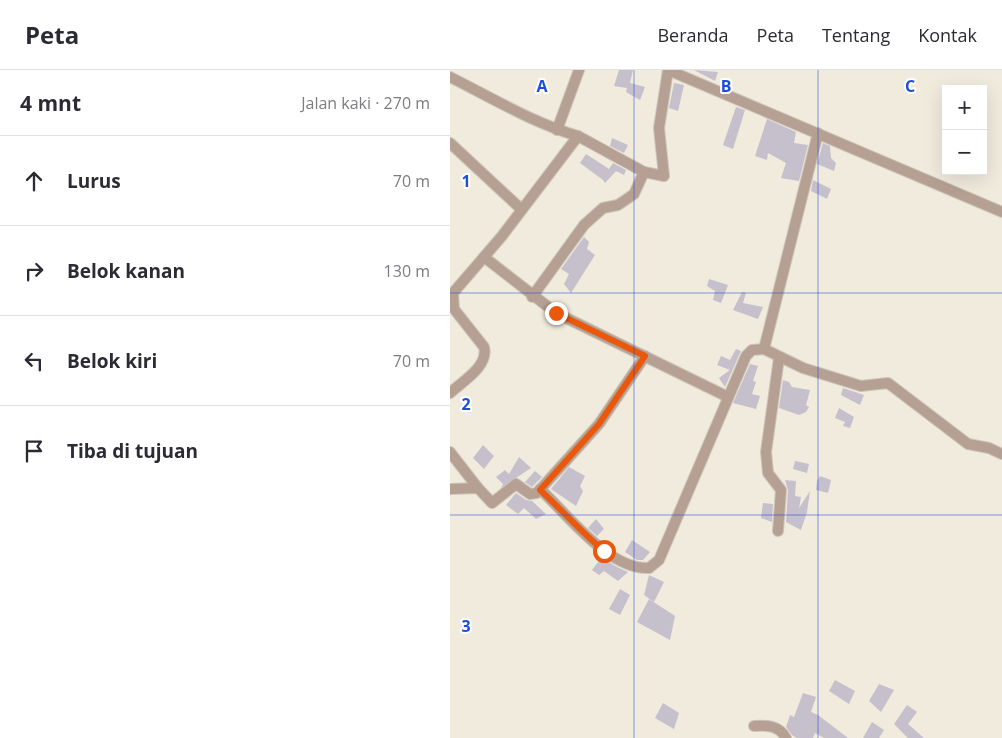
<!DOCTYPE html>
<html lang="id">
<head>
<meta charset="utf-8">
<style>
	body { margin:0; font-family:"Open Sans",sans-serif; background:#f2f2f3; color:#2b2b33 }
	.controls { position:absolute; right:15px; top:15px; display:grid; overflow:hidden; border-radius:0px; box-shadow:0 5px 20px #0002 }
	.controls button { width:45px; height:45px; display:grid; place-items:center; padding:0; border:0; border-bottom:1px solid #e1e1e2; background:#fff; color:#2b2b33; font:25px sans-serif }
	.stop { position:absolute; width:15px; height:15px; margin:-11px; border:4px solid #ea580c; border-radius:50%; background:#fff }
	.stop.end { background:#ea580c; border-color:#fff; box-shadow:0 1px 5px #0008 }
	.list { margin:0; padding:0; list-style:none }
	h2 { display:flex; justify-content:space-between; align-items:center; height:65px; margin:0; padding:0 20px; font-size:21px }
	h2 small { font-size:16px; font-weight:400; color:#7c7c81 }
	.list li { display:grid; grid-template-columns:32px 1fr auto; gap:15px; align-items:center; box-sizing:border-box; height:90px; padding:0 20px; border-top:1px solid #e1e1e2 }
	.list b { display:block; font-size:19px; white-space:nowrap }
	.list em { font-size:16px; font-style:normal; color:#7c7c81 }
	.icon { flex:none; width:28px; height:28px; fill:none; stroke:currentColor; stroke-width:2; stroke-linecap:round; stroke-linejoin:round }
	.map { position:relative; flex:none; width:552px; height:668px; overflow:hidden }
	header { display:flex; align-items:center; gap:30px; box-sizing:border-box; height:70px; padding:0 25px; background:#fff; border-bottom:1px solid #e1e1e2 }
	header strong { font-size:24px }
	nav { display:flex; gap:28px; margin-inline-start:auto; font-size:18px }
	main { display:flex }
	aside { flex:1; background:#fff }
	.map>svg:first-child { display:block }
	.building { fill:#c6bfcc }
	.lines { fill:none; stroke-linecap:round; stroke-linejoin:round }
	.minor-casing { stroke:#cbc6ba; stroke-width:12 }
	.minor { stroke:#b69f93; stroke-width:10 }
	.route { stroke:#ea580c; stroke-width:6 }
	.grid { fill:none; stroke:#1d4ed8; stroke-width:1; stroke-opacity:0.55 }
	.grid-label { font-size:16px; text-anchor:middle; font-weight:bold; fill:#1d4ed8; stroke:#fff; stroke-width:4; stroke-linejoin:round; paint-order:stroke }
</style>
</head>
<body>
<header>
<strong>Peta</strong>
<nav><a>Beranda</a><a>Peta</a><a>Tentang</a><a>Kontak</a></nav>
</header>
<main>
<aside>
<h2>4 mnt<small>Jalan kaki · 270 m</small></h2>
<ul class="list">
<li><svg class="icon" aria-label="ahead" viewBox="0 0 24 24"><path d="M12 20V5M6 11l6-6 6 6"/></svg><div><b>Lurus</b></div><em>70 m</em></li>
<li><svg class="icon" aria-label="right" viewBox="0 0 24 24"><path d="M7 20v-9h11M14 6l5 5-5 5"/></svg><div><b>Belok kanan</b></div><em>130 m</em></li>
<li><svg class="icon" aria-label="left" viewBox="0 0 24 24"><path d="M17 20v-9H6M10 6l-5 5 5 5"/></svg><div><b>Belok kiri</b></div><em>70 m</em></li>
<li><svg class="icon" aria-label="arrive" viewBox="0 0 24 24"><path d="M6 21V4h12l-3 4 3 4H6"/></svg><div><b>Tiba di tujuan</b></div></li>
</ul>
</aside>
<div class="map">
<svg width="552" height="668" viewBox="0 0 552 668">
	<rect width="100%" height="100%" fill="#f0ebdd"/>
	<g class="building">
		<polygon points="169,0 183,0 180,13 195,17 190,30 176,22 177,18 164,16"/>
		<polygon points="244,0 268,2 265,11"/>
		<polygon points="224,13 234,15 228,41 219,38"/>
		<polygon points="286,37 295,40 283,79 273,75"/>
		<polygon points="317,49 346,62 344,73 358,75 349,111 331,108 336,93 318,83 317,90 305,86"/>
		<polygon points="162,68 178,75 174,83 160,76"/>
		<polygon points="373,73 380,76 381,88 386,93 384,101 367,94"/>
		<polygon points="136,84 159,99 163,93 176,100 174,105 166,101 155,113 153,110 130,93"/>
		<polygon points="363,110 381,119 377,129 361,121"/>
		<polygon points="134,167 139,172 137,179 145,185 121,223 114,214 119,204 111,199"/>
		<polygon points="259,209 278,215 271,233 263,230 265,221 257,216"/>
		<polygon points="292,222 296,223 293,233 313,237 308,249 283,240"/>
		<polygon points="286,279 291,281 275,317 269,308 280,300 267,295 271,286 280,290"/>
		<polygon points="300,294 308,296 303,311 306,312 302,324 310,326 306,339 283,333"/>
		<polygon points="333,310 339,312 342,317 360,320 356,335 359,337 356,342 349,345 329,338"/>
		<polygon points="393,318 414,325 410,335 391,325"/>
		<polygon points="389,338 404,347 400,358 393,356 395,352 385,348"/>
		<polygon points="33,375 44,386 34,399 23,388"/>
		<polygon points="69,387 81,398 51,418 53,414 46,407 55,400 59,404"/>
		<polygon points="345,391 359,394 357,403 343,399"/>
		<polygon points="119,397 135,406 130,416 133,421 126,436 101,419"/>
		<polygon points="85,401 92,407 82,417 75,412"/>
		<polygon points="370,406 381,410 378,423 366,420 367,411"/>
		<polygon points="335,410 346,411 345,426 351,427 349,438 360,421 357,442 351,460 336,452 338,420"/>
		<polygon points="66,423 76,430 82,431 96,444 86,449 74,438 68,444 56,435"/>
		<polygon points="313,433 323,434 322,452 311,448"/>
		<polygon points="146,449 154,459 147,466 138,458"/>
		<polygon points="182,470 200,482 193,490 187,490 175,482"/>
		<polygon points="152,487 165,496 178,502 168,511 154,501 149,505 142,500"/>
		<polygon points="199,505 214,512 204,532 194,525"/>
		<polygon points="170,519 180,525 170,545 159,539"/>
		<polygon points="199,529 225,546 220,570 187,552"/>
		<polygon points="385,610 405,621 399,634 379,621"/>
		<polygon points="429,614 444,620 431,642 419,631"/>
		<polygon points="353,623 366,627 361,642 368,645 398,668 374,668 365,663 363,668 347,668 342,665 336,657 340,645 344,647"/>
		<polygon points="213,633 229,643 224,659 205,648"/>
		<polygon points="457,635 467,642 458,654 474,668 458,668 444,654"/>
		<polygon points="422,652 434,660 429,668 413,668"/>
	</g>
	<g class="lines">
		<g class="minor-casing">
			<g id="minor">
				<polyline points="218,0 552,142"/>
				<path d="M 0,7 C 42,28 83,53 128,66 L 52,166 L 3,223 L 4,239 L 34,277 C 39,296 13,311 0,323"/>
				<polyline points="107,60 129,0"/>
				<polyline points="368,63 314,279 353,298 411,316 438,313 518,374 539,378 552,384"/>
				<polyline points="128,66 194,102 214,106 209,58 218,0"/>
				<polyline points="0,73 71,139"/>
				<polyline points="34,187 106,243 278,327"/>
				<polyline points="82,227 134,155 153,138 168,135 184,124 194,102"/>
				<polyline points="0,382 28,418"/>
				<polyline points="0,419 28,418 42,433 66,414 80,424 87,423 149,354 195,286"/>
				<path d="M 90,419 C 118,445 159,500 199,498 L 209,490 L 296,286 L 302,280 L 314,279"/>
				<polyline points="328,461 331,420 318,403 316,382 329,288"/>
				<path d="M 304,656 C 316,655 329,655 336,668"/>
			</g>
		</g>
		<use href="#minor" class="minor"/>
	</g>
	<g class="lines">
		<path class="route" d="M 106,243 L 195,286 L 149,354 L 90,420 C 112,440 131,462 154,481"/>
	</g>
	<path class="grid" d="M 184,0 L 184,668M 368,0 L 368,668M 0,223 L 552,223M 0,445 L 552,445"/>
	<g class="grid-label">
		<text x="92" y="22">A</text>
		<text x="276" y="22">B</text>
		<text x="460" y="22">C</text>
		<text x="16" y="117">1</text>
		<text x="16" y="340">2</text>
		<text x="16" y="562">3</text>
	</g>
</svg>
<div class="controls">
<button>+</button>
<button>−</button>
</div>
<div class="stop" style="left:154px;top:481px"></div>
<div class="stop end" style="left:106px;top:243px"></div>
</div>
</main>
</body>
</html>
